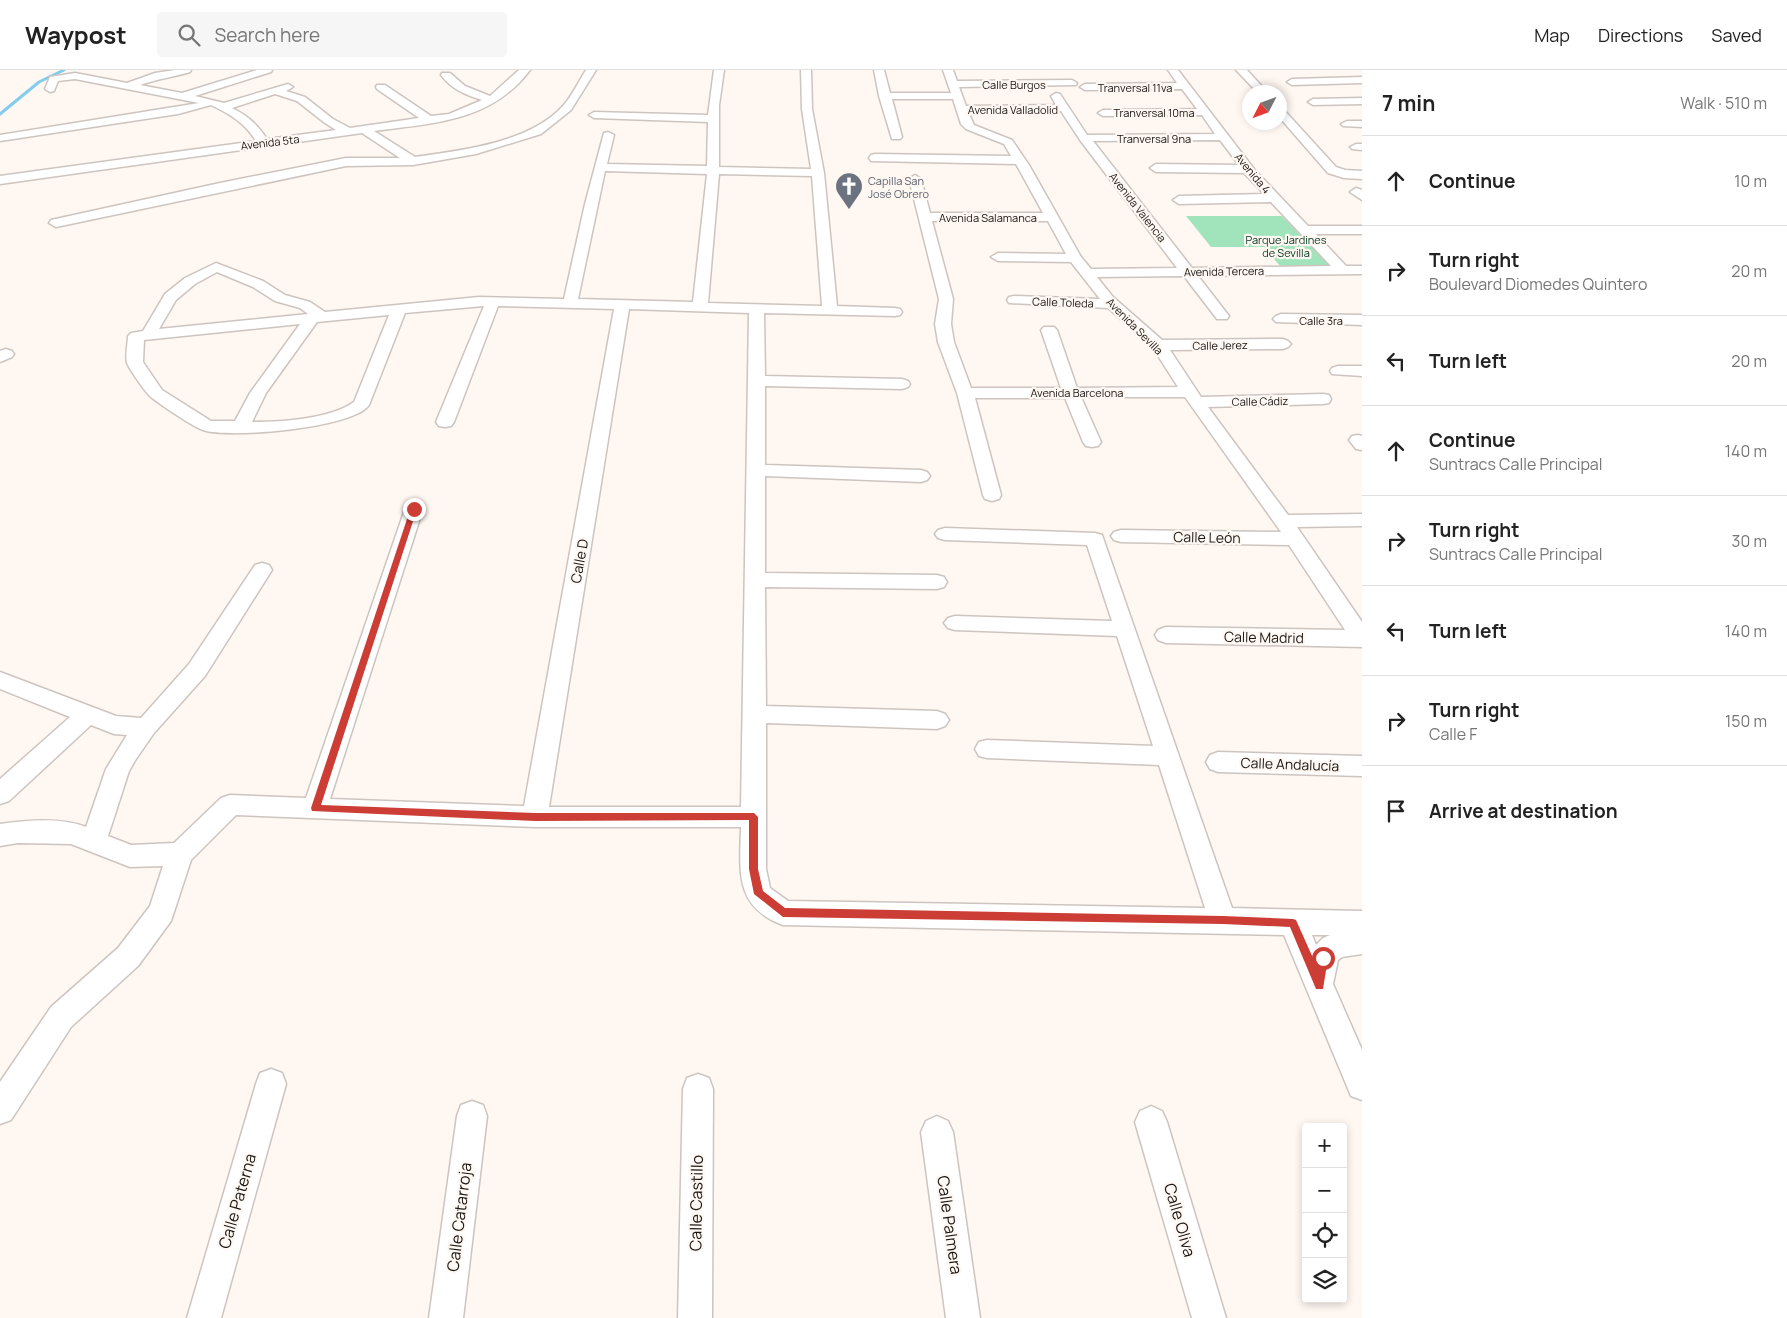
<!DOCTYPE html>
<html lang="en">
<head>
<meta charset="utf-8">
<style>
	body { margin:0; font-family:Manrope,sans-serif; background:#f6f6f6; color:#222 }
	.controls { position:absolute; right:15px; bottom:15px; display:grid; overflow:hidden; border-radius:5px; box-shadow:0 2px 8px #0003 }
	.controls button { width:45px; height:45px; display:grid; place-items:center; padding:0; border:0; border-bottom:1px solid #e0e0e0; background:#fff; color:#222; font:25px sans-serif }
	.compass { position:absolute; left:1242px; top:15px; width:45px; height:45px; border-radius:50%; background:#fff; box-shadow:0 2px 8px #0003; rotate:228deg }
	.stop { position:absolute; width:15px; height:15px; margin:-11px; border:4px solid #cb3d35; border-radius:50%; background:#fff }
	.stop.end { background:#cb3d35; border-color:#fff; box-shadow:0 1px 5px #0008 }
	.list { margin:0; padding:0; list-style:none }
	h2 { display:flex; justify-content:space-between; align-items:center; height:65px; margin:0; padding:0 20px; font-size:21px }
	h2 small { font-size:16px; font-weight:400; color:#767676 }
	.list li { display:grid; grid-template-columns:32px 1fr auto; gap:15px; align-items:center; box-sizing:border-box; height:90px; padding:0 20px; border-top:1px solid #e0e0e0 }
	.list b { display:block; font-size:19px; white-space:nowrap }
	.list p { margin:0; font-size:16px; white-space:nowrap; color:#767676 }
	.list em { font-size:16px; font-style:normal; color:#767676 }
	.icon { flex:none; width:28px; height:28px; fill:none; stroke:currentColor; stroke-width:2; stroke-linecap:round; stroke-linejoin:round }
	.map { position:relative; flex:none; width:1362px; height:1248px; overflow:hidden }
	header { display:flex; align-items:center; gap:30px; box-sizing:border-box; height:70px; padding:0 25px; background:#fff; border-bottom:1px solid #e0e0e0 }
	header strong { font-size:24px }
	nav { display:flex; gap:28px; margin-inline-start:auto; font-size:18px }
	.search { width:350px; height:45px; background:#f6f6f6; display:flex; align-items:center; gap:12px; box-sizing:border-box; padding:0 18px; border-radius:5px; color:#767676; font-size:19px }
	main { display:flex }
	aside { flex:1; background:#fff }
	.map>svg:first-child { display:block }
	.green { fill:#a1e3bb }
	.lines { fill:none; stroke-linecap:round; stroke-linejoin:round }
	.stream { stroke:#82ccee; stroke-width:3 }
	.minor-casing { stroke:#cdc4bf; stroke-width:3 }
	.minor { fill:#fff; fill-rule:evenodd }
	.route { fill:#cb3d35 }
	.labels { text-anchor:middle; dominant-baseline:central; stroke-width:4.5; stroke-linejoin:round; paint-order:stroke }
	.far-street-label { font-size:11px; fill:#181513; stroke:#fef7f2 }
	.far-worship-label { font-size:11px; fill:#5b616d; stroke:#fef7f2; text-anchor:start }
	.far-park-label { font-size:11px; fill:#00351d; stroke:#fef7f2 }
	.street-label { font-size:14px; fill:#181513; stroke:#fef7f2 }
	.near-street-label { font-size:16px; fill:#181513; stroke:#fef7f2 }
</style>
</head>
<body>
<header>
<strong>Waypost</strong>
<div class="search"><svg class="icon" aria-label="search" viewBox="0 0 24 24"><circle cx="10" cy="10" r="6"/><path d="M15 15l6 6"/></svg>Search here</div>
<nav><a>Map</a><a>Directions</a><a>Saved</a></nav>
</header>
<main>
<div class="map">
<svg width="1362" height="1248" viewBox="0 0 1362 1248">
	<rect width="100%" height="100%" fill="#fef7f2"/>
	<polygon class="green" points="1186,146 1282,146 1329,195 1280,196 1264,177 1211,177"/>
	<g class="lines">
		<polyline class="stream" points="0,44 39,12 64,0"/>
		<g class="minor-casing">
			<g id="minor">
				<path d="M 175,0 L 191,0 L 190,2 C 173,7 157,9 140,15 L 182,23 L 257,0 L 272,0 L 271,2 L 195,26 L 224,33 L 288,14 L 293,17 L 286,21 L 305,27 L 333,49 L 350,58 L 419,48 L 377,19 L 376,17 L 377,15 L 385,15 L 431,46 L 449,44 L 482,30 C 466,25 451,19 441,5 L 442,3 L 450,3 L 465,16 L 490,26 L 519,0 L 530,0 C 491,52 433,53 374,61 L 415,87 C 463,80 529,73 563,36 C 572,26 579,11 586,0 L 596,0 L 571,40 L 541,64 L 476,84 L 413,95 L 346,96 L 56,157 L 49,153 L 51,150 L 220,113 L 346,88 L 400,88 L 362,63 L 0,114 L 0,106 L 256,71 C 245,53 230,44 211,35 L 178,44 L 0,71 L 0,65 L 199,33 L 75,9 L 58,11 L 54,21 L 50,22 L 45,19 L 50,7 L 75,3 L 127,13 L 155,3 ZM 275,24 L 297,31 L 325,53 L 336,60 L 267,69 C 257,54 248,46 232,38 Z"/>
				<path d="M 714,0 L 724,0 L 719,35 L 719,97 L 811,99 L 802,39 L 801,0 L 811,0 L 812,39 L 824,103 L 837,236 L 895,238 L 900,239 L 902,242 L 900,245 L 895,246 L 764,243 L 765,306 L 902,309 L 908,311 L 910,314 L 908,317 L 902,319 L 765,316 L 765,395 L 921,400 L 927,402 L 930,406 L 927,410 L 921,412 L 765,406 L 765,503 L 937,505 L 944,507 L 947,512 L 944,517 L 937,519 L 765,517 L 766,636 L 937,641 L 945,644 L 949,650 L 945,656 L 937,659 L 766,653 L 766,799 L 770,818 L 788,831 L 1205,838 L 1159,695 L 987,688 L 979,686 L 975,679 L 979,672 L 987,670 L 1153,676 L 1117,566 L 955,560 L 948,558 L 944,553 L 948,548 L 955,546 L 1112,551 L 1087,475 L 945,470 L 938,468 L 935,464 L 938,460 L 945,458 L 1095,463 L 1102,465 L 1232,838 L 1362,841 L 1362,884 L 1342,887 L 1338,890 L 1333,914 L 1362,980 L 1362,1030 L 1351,1026 L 1284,865 L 783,855 C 734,837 740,801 741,757 L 535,757 L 236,745 L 191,790 L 171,851 L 138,896 L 71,957 L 11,1050 L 0,1054 L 0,1012 L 51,937 L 118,878 L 150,836 L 163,796 L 130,797 L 71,774 L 18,773 L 0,776 L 0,754 C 27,750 61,747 86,757 L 106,699 L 127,665 L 114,664 L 91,655 L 9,731 L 0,734 L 0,709 L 70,647 L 0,619 L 0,602 L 116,646 L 141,648 L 189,594 L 255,495 L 262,493 L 269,495 L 272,500 L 205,606 L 154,663 L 136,689 L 129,701 L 108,766 L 131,775 L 174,773 L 221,728 L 230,725 L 306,728 L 405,439 L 407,435 L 414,433 L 421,435 L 423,439 L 330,729 L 524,736 L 614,239 L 498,236 L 454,352 L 451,356 L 445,357 L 439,356 L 436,352 L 484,236 L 405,243 L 369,335 C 354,358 229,369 203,360 C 192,356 161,335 151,327 C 146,323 130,300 127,293 C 125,286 128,273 128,266 L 131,263 L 143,261 L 165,224 L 185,208 L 216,193 L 263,211 L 285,225 L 310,232 L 325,242 L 479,227 L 564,229 L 585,134 L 604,63 L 608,62 L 614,65 L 607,94 L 707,96 L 708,52 L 594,48 L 589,45 L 594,42 L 708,45 ZM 605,101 L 707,104 L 693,232 L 578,229 ZM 719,104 L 812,106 L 822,236 L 708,233 ZM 217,202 L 253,217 L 275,231 L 300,238 L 308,244 L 159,259 L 176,230 L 195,214 ZM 629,239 L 749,243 L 741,737 L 549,737 ZM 389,245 L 354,332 C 331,349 280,352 252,352 L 266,323 L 317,252 ZM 300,254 L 250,323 L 235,351 L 211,351 L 162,320 L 143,292 L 144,270 ZM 1312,865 L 1330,865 L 1323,868 L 1316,875 Z"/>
				<path d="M 874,0 L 884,0 L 890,23 L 951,23 L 943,0 L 953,0 L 957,11 L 1072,10 L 1077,13 L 1076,15 L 959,17 L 966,36 L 1056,35 L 1051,26 L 1056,23 L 1060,24 L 1087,65 L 1215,64 L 1202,45 L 1103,46 L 1098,43 L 1103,40 L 1197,39 L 1182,19 L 1085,20 L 1080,17 L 1085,14 L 1177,13 L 1168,0 L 1178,0 L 1254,99 L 1308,156 L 1362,156 L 1362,164 L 1316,164 L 1346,196 L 1362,196 L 1362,204 L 1198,206 L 1229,246 L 1227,249 L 1217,249 L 1184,206 L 1097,207 L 1113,227 L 1162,270 L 1283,269 L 1288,271 L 1291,274 L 1288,277 L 1283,279 L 1170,280 L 1201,327 L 1323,324 L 1329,325 L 1331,329 L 1329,333 L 1323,334 L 1208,337 L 1288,445 L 1362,444 L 1362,456 L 1297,457 L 1362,552 L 1362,577 L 1166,573 L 1158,570 L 1155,565 L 1158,560 L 1166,557 L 1345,560 L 1289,475 L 1121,472 L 1114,470 L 1111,466 L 1114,462 L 1121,460 L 1281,462 L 1185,327 L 1081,327 L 1101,372 L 1098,376 L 1092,377 L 1086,376 L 1083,372 L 1065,328 L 975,328 L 1001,425 L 999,429 L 992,431 L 985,429 L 983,425 L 957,323 L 938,272 L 935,254 L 939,229 L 909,109 L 915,105 L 921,109 L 930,143 L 1043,143 L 1016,94 L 871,91 L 869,88 L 871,85 L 875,84 L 1011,86 L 1004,74 L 966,59 L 961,54 L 953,29 L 892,29 L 902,67 L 900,69 L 892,69 L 879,26 ZM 1061,41 L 1080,70 L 1177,198 L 1091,199 L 1081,187 L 1029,95 L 1012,70 L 974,55 L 968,42 ZM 1220,70 L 1239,95 L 1156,94 L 1150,98 L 1156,102 L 1244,103 L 1264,124 L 1179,126 L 1173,130 L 1179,134 L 1271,132 L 1331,196 L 1192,198 L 1093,71 ZM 932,151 L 1048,151 L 1066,184 L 998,183 L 991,187 L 998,191 L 1071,192 L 1100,229 L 1014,226 L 1009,227 L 1007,230 L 1009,233 L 1108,238 L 1153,278 L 1178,317 L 1077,318 L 1057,260 L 1054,257 L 1044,257 L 1041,260 L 1061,318 L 971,318 L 954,272 L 951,254 L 953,229 Z"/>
				<polygon points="1236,0 1247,0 1267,22 1257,22"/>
				<polygon points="1362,7 1362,13 1292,15 1287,12 1292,9"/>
				<polygon points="1362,28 1362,34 1313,35 1308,32 1313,29"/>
				<polygon points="1280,39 1284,40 1336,97 1345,100 1362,101 1362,109 1344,108 1328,103 1280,48"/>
				<polygon points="1347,51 1362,51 1362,57 1343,56 1341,54"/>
				<polygon points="1356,74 1362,74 1362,80 1352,79 1350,77"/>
				<polygon points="1356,118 1362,120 1362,130 1350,122"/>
				<polygon points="1281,244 1362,245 1362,255 1276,252 1273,249 1276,246"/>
				<polygon points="6,279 12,281 14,284 12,287 0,292 0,281"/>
				<polygon points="1338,296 1362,296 1362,306 1332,304 1330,301 1332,298"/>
				<polygon points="1358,365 1362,366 1362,380 1356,379 1349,370 1352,366"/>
				<polygon points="1218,682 1362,686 1362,706 1218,702 1210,699 1206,692 1210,685"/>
				<polygon points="271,999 282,1003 286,1014 221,1248 187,1248 256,1014 260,1003"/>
				<polygon points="698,1004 709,1008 713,1019 712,1248 678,1248 683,1019 687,1008"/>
				<polygon points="472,1031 483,1035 487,1046 463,1248 429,1248 457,1046 461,1035"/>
				<polygon points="1151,1036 1162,1041 1167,1052 1226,1248 1192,1248 1135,1052 1140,1041"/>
				<polygon points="937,1046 948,1051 953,1062 980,1248 946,1248 921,1062 926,1051"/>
			</g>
		</g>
		<use href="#minor" class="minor"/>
	</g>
	<polygon class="route" points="411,437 417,439 321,735 535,743 754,743 758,747 758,799 763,821 785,838 1223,846 1293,849 1296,850 1317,897 1319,885 1323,883 1328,888 1323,919 1316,919 1290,857 1223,854 783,847 754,824 749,799 749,750 535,751 312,741 311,738"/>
	<defs>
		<g id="church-pin" transform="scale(1.4375)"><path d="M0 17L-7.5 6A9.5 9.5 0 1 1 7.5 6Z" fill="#6b7280" stroke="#fef7f2"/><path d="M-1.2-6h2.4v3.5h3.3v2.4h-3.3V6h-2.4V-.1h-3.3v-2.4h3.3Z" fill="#fff"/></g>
	</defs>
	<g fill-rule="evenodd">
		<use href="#church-pin" x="849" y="116"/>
	</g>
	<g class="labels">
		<g class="far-street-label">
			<text x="1014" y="14">Calle Burgos</text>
			<text x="1135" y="17">Tranversal 11va</text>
			<text x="1013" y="39">Avenida Valladolid</text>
			<text x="1154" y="42">Tranversal 10ma</text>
			<text x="1154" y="68">Tranversal 9na</text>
			<text transform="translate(270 72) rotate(-7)">Avenida 5ta</text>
			<text transform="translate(1253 103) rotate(50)">Avenida 4</text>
			<text transform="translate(1138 137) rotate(52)">Avenida Valencia</text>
			<text x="988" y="147">Avenida Salamanca</text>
			<text transform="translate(1224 201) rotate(-1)">Avenida Tercera</text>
			<text transform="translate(1063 232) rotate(2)">Calle Toleda</text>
			<text x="1321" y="250">Calle 3ra</text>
			<text transform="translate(1135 256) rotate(45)">Avenida Sevilla</text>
			<text transform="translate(1220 275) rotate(-1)">Calle Jerez</text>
			<text x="1077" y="322">Avenida Barcelona</text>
			<text transform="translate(1260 331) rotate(-1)">Calle Cádiz</text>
		</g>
		<g class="far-worship-label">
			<text x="868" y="110">Capilla San<tspan x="868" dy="13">José Obrero</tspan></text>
		</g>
		<g class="far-park-label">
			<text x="1286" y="169">Parque Jardines<tspan x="1286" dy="13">de Sevilla</tspan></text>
		</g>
		<g class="street-label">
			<text transform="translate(1207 467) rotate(1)">Calle León</text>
			<text transform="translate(579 491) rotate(-80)">Calle D</text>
			<text transform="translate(1264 567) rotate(1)">Calle Madrid</text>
			<text transform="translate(1290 694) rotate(2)">Calle Andalucía</text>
		</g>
		<g class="near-street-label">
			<text transform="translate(237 1131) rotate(-74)">Calle Paterna</text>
			<text transform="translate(696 1133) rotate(-89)">Calle Castillo</text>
			<text transform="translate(459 1147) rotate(-83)">Calle Catarroja</text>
			<text transform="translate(1180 1150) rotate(74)">Calle Oliva</text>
			<text transform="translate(950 1155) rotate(82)">Calle Palmera</text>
		</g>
	</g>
</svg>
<div class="controls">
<button>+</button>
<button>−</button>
<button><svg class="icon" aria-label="locate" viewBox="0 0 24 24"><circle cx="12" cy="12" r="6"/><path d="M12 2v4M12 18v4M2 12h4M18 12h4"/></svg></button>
<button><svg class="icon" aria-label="layers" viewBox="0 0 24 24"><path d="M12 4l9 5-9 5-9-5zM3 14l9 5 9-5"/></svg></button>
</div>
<svg class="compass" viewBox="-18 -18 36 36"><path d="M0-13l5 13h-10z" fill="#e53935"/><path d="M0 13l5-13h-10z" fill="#767676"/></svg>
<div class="stop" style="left:1323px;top:888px"></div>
<div class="stop end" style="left:414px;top:439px"></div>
</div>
<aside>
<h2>7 min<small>Walk · 510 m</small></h2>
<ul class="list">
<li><svg class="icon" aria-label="ahead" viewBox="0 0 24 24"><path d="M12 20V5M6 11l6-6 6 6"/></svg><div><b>Continue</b></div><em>10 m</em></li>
<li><svg class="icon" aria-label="right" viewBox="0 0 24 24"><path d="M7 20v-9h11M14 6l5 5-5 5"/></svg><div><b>Turn right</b><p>Boulevard Diomedes Quintero</p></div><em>20 m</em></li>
<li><svg class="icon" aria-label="left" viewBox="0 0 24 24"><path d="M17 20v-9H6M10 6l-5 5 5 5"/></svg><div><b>Turn left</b></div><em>20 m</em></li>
<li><svg class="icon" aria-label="ahead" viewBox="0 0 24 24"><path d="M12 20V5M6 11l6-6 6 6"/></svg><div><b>Continue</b><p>Suntracs Calle Principal</p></div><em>140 m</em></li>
<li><svg class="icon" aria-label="right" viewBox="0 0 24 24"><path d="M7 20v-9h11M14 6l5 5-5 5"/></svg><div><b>Turn right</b><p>Suntracs Calle Principal</p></div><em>30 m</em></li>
<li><svg class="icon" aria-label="left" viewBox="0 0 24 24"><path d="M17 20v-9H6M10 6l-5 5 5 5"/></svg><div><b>Turn left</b></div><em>140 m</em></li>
<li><svg class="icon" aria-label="right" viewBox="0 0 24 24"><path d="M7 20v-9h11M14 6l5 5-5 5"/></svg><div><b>Turn right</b><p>Calle F</p></div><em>150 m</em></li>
<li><svg class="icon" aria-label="arrive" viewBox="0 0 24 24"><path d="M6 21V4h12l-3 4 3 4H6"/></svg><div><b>Arrive at destination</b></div></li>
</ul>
</aside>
</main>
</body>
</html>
